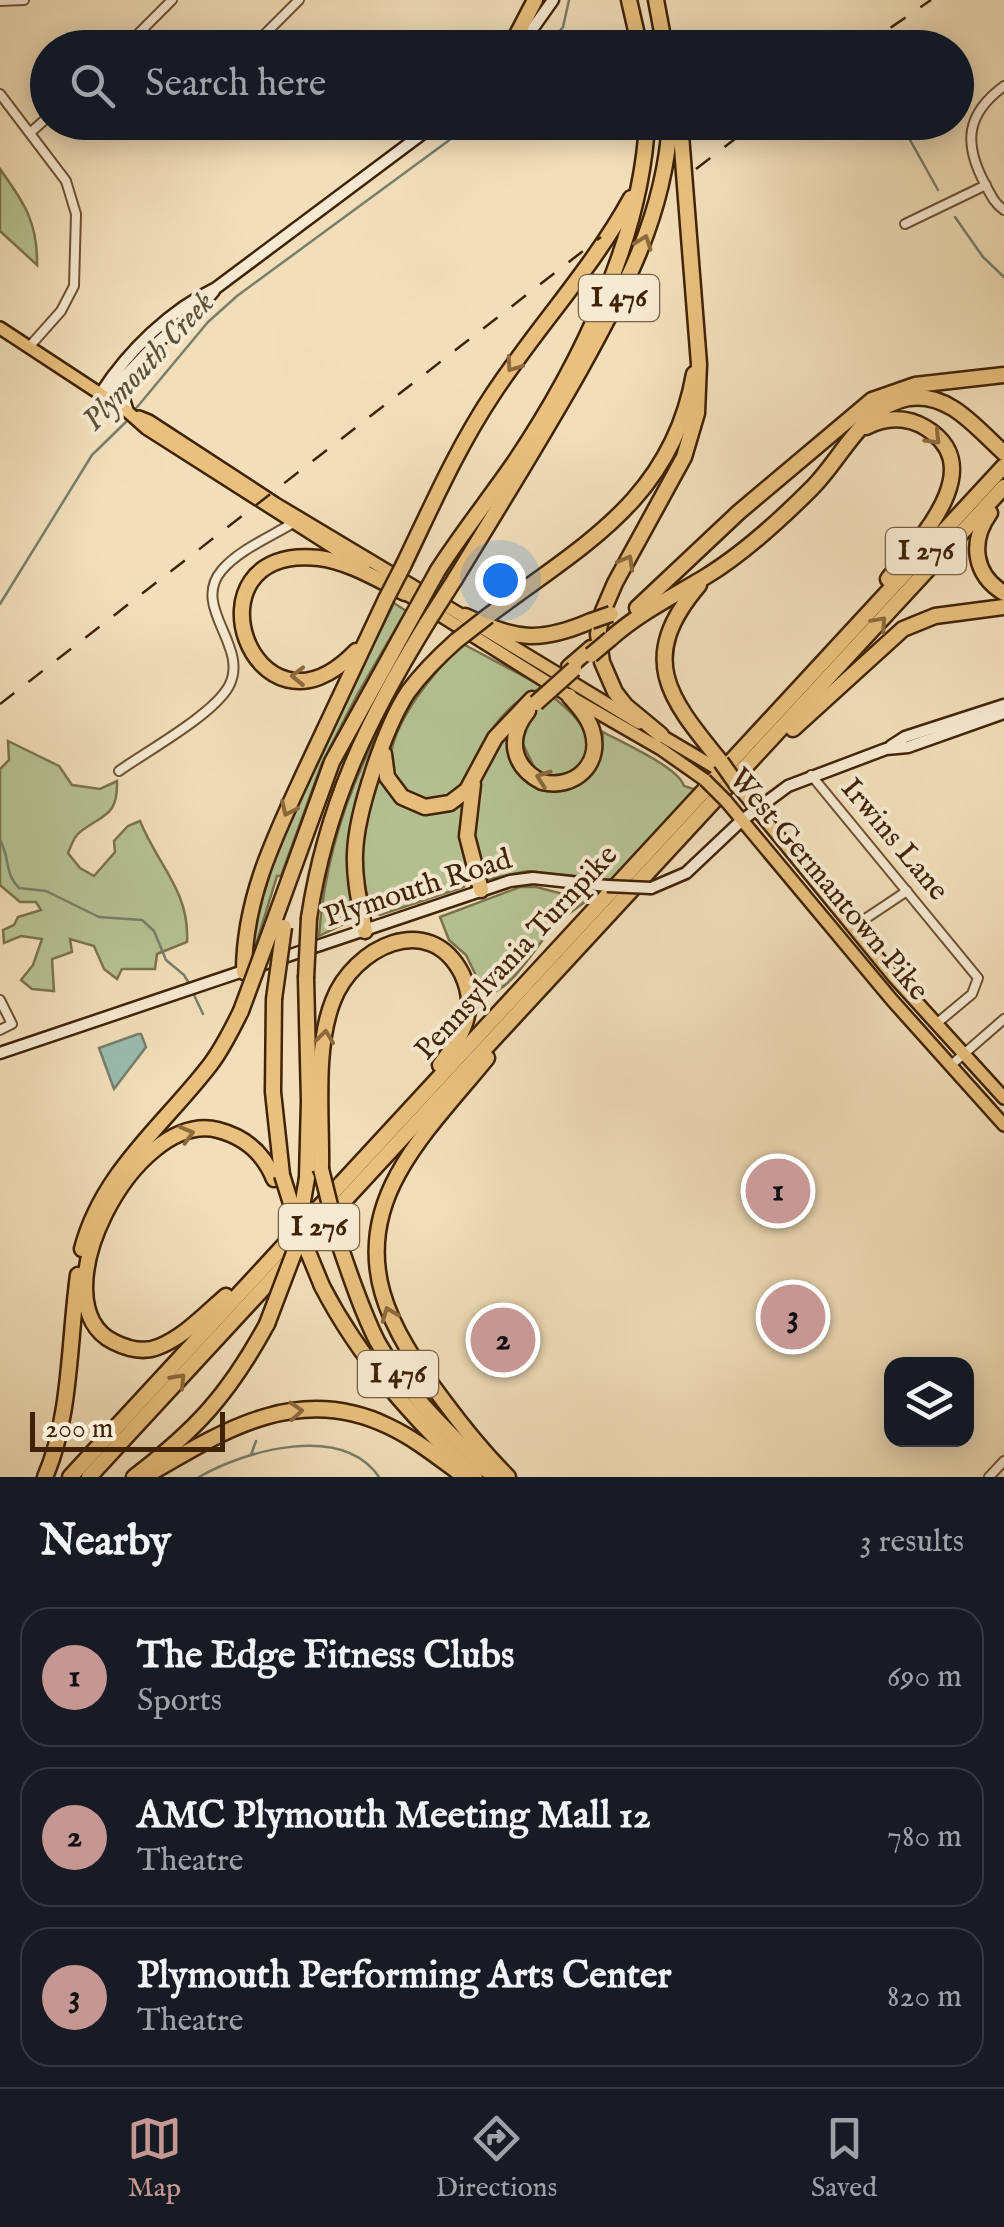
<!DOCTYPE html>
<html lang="en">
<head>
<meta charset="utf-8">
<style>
	body { margin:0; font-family:"IM FELL English",serif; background:#20242c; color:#f1f3f6 }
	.controls { position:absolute; right:30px; bottom:30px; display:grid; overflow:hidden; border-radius:20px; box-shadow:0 5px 25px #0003 }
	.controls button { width:90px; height:90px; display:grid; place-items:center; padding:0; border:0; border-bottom:2px solid #363941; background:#171b24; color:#f1f3f6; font:50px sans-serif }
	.scale { position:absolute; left:30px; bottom:25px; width:195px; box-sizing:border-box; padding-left:10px; border:5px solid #402307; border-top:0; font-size:28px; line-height:35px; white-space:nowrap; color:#402307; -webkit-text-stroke:8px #f7ead2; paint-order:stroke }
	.you { position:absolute; left:500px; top:580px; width:35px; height:35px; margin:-25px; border:8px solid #fff; border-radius:50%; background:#1a73e8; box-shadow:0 0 0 15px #1a73e833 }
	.badge { display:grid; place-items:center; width:65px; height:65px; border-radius:50%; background:#c59692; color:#111; font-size:32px; font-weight:700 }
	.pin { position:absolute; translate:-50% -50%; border:5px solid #fff; box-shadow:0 2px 10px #0006 }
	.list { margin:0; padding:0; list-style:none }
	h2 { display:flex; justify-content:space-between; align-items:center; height:130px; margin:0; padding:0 40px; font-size:42px }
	h2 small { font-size:32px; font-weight:400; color:#9ea1a6 }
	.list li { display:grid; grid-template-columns:65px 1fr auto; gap:30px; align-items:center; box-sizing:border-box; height:140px; margin:0 20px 20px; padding:0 20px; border:2px solid #363941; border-radius:30px }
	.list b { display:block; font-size:38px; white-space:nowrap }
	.list p { margin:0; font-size:32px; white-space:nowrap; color:#9ea1a6 }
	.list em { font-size:32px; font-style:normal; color:#9ea1a6 }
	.icon { flex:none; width:55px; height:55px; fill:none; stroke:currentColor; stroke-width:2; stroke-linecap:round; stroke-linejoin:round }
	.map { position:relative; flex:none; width:1004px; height:1477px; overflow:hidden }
	.search { position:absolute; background:#171b24; box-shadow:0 5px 25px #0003; left:30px; right:30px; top:30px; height:110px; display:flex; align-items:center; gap:25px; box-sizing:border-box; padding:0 35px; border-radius:55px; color:#9ea1a6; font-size:38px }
	.sheet { height:610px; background:#171b24 }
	nav { display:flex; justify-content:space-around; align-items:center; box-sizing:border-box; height:140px; border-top:2px solid #363941; background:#171b24; font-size:28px; color:#9ea1a6 }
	nav a { display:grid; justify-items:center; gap:5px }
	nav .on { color:#c59692 }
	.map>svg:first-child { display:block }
	.green { fill:#b6c393; stroke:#7b734d; stroke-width:2.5 }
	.water { fill:#9bbdb0; stroke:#777f6c; stroke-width:2.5 }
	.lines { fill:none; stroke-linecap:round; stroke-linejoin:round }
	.stream { stroke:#777f6c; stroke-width:2.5 }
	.street-casing { stroke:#6c5234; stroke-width:12 }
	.secondary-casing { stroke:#402307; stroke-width:15 }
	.primary-casing { stroke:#402307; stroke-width:16 }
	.highway-casing { stroke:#402307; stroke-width:19 }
	.street { stroke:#f7ead2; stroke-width:8 }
	.secondary { stroke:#f7ead2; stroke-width:10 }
	.primary { stroke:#e9c07d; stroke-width:11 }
	.highway { stroke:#e9c07d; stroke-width:14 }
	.rail { stroke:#402307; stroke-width:2.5; stroke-dasharray:18 18; stroke-linecap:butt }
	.secondary-bridge-casing { stroke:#402307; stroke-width:15; stroke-linecap:butt }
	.primary-bridge-casing { stroke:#402307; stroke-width:16; stroke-linecap:butt }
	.highway-bridge-casing { stroke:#402307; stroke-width:19; stroke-linecap:butt }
	.secondary-bridge { stroke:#f7ead2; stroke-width:10 }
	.primary-bridge { stroke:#e9c07d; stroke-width:11 }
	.highway-bridge { stroke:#e9c07d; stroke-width:14 }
	.oneway { stroke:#8c6a3c }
	.labels { text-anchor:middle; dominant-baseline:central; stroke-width:8; stroke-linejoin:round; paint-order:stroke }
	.shield { fill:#f7ead2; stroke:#775f44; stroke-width:2.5 }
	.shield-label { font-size:28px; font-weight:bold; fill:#402307 }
	.street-label { font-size:30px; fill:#402307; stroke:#f7ead2 }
	.water-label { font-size:32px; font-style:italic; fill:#5b513a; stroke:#f7ead2 }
</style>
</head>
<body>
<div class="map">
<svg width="1004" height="1477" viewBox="0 0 1004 1477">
	<rect width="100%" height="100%" fill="#f2dfba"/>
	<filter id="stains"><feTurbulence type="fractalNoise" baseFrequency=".002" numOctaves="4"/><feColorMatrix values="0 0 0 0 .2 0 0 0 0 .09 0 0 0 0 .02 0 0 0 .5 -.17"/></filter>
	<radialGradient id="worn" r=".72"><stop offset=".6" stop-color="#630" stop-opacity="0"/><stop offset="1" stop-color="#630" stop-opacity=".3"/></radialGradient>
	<g class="green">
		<path d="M 0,169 C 24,202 38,223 37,265 L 0,231 Z"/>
		<path d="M 394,603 L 406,611 L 357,695 L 322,763 L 281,876 L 277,876 L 254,951 L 251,947 C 273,824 339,715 394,603 Z"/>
		<path d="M 463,644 L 542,686 C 534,693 525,696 516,703 C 499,717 485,738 475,758 C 469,772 465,788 451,796 C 439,802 425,801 414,796 C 350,767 434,670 463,644 Z"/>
		<path d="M 550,694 C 563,706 581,719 587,736 C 597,769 560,783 536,771 L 522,742 L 529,717 Z"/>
		<path d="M 394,704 L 361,796 L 352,920 L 319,936 C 325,853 352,775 394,704 Z"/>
		<path d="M 510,728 C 495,799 595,824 603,732 C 623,743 678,767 684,786 L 697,790 L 613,880 L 528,871 L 489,879 C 465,856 473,797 485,770 C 492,755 501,741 510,728 Z"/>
		<path d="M 8,741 L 59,766 L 72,785 L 100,789 L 117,781 C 118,817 103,814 80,832 C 74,836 71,846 68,853 L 80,868 L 94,876 L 115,852 L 114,841 L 128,826 L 140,821 C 157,864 190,891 187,942 L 157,954 L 155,969 L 122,969 L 117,979 L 104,969 L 94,946 L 70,939 L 72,952 L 52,959 L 54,991 L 32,989 L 21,980 L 33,965 L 42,939 L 21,936 L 4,943 L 3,930 L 14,925 L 18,917 L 41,910 L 36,902 L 20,902 L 0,885 L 0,769 L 9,760 Z"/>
		<path d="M 379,777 L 402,802 L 462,802 C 461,824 470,873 464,887 L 380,915 L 373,911 C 354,867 362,820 379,777 Z"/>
		<path d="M 520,887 L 536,887 L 587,900 C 579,907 569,913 561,919 C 539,938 515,989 488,994 L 483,990 L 466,955 L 449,940 L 440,917 Z"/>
	</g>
	<polygon class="water" points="138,1034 141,1034 146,1047 114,1089 99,1048"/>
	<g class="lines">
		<g class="stream">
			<polyline points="547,48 563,27 569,0"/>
			<polyline points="900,122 938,190"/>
			<polyline points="955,217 983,257 1004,277"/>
			<polyline points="133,412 208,322 237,296 474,122"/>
			<polyline points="0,604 92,455 129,419"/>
			<path d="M 0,840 C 10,857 4,873 19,888 L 46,891 L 99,917 L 142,920 L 154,931 L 166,960 L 184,975 L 190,985"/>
			<polyline points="193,993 203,1014"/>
			<polyline points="251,1455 256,1441"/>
			<path d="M 199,1477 C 246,1450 342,1423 379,1477"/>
		</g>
		<g class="street-casing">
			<g id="street">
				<polyline points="0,1 24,0"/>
				<polyline points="124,48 172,0"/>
				<polyline points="251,48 299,0"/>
				<path d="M 1004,86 C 966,114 963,143 985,184 C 991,195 994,203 1004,210"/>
				<polyline points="0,94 66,181 76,214 74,286 61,311 29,347"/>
				<polyline points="31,132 48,117"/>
				<polyline points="905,224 986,185"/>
				<path d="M 119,771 C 147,751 213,715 229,686 C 250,646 190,607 222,570 C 239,550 270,537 293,523"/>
				<polyline points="811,775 978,978 972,994 936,1024"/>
				<polyline points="853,927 907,891"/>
				<polyline points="0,1000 12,1024 0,1030"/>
				<polyline points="950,1066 1004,1019"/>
				<polyline points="989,1477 1004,1461"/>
			</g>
		</g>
		<g class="secondary-casing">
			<g id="secondary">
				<polyline points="519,48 553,0"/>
				<polyline points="119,383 128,412"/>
				<path d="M 101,393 C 128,351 170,310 216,288 L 438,122"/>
				<path d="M 102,393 C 124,381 137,362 155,345 C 175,326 198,312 214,291"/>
				<polyline points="891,746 905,737 1004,705"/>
				<polyline points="651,888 686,873 741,821 788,786 886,749 908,747 1004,713"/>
				<polyline points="0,1053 510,881 533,878 607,886"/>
			</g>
		</g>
		<g class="primary-casing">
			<g id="primary">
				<polyline points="0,328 128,412 146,428 364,567"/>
				<polyline points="139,417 149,421 276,504 468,619"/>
				<polyline points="400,590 569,696 661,749 705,780"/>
				<polyline points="484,629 639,723"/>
				<polyline points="655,732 716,768"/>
				<polyline points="740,789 894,977 1004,1098"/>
				<polyline points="726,801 892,1000 1004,1125"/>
			</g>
		</g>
		<g class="highway-casing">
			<g id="highway">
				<polyline points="629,0 640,48"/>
				<polyline points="656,0 665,48"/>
				<polyline points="510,48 535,0"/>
				<path d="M 866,427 C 885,417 907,416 926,428 C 991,468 917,542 888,579"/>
				<path d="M 990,513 C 969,542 974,575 1004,593"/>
				<path d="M 403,566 C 431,508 457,448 493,394 C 537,327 592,269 631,198"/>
				<path d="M 438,570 C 462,533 489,499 514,463 C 578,368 642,239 647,122"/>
				<path d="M 455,579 C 497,510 540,441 580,370 C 624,291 665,214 670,122"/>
				<path d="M 699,585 C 636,659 669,698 721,762"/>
				<polyline points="637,608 739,512 872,400 915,385 1004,375"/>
				<path d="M 465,616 C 516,639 538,644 591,621"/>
				<path d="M 488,616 C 581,546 672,500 694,374"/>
				<path d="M 610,639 C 639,613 672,597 705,577 C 743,554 780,520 811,489 C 842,459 862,406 909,398 C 950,392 977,429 1004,453"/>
				<path d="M 356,651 C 253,758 179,543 319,558 C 350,562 378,580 405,593"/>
				<polyline points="569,667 591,648"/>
				<path d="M 528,711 C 507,737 511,766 542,782 C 574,790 603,764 592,730 C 588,717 578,706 569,696"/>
				<polyline points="793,729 903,629 935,616 1004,607"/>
				<polyline points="661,735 626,706 615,692 602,662 598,634 603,611 615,583 684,457 697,413 699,364 680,122"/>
				<polyline points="384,754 387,777 402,797 425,807 450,803 467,790 495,738 532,699"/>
				<polyline points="473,784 467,836 481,890"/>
				<path d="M 309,918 C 326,805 368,719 427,623"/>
				<polyline points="272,927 332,762 413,615"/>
				<path d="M 365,931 C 360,905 354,880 355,854 C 356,812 385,727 408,692 C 422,673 438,657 456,641"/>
				<path d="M 244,972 C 244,897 276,834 307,767 C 333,711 360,655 386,599"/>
				<polyline points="306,978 309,1101 307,1178"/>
				<polyline points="274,999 273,1092 282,1175"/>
				<path d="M 487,1058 C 457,1095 421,1132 398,1174 C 350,1261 390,1330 443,1400 C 463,1427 484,1453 508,1477"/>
				<path d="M 321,1169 C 322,1118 314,1049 333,1001 C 353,948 429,909 462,974 C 467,985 471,998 468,1011 C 465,1032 452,1049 440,1065"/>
				<path d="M 340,1246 C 351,1278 362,1311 377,1341 C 406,1394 451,1435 494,1477"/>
				<path d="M 82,1249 C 102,1172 164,1125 210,1065 C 223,1048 232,1029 241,1011"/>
				<path d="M 322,1286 C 360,1360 415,1420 475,1477"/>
				<path d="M 226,1296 C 205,1314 184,1337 158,1347 C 143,1353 128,1349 114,1342 C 35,1304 134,1109 218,1130 C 245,1137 264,1154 274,1179"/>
				<path d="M 45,1477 C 71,1418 69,1340 78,1275"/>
				<polyline points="70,1477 1004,466"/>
				<polyline points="89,1477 1004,487"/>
				<path d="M 134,1477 C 196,1430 229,1394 267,1324"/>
				<path d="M 144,1477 C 221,1432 297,1382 388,1426 C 416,1439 440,1459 465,1477"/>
			</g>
		</g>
		<use href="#street" class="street"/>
		<use href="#secondary" class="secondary"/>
		<use href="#primary" class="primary"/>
		<use href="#highway" class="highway"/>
		<g class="rail">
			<polyline points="861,48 931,0"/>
			<polyline points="696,169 757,122"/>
			<polyline points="0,704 601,237"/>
		</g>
		<g class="secondary-bridge-casing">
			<polyline id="secondary-bridge" points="607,886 651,888"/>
		</g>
		<g class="primary-bridge-casing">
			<polyline id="primary-bridge" points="705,780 726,801"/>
		</g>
		<g class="highway-bridge-casing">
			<g id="highway-bridge">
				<polyline points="386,599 403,566"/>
				<polyline points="413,615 438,570"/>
				<polyline points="591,621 611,614"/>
				<polyline points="427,623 455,579"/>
				<polyline points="456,641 488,616"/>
				<polyline points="591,655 610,639"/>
				<polyline points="536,703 574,669"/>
				<polyline points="721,762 740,789"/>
				<polyline points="306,978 309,918"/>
				<polyline points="274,999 284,927"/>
				<polyline points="241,1011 272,927"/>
				<polyline points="321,1169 340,1246"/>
				<polyline points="282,1175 301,1235 322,1286"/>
				<polyline points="267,1324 294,1253 307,1178"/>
			</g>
		</g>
		<use href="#secondary-bridge" class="secondary-bridge"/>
		<use href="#primary-bridge" class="primary-bridge"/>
		<use href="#highway-bridge" class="highway-bridge"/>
	</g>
	<defs><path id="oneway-chevron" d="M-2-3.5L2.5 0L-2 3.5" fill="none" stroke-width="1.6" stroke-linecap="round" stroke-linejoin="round" transform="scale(2.5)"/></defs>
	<g class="oneway">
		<use href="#oneway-chevron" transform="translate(644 242) rotate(-70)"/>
		<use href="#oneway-chevron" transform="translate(513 365) rotate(125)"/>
		<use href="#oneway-chevron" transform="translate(934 438) rotate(46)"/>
		<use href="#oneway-chevron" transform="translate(627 562) rotate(-61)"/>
		<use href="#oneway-chevron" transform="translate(880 623) rotate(-48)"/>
		<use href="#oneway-chevron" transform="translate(298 676) rotate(-179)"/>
		<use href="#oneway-chevron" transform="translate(543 778) rotate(-160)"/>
		<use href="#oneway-chevron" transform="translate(288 809) rotate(115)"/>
		<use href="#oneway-chevron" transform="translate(325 1037) rotate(-83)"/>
		<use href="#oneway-chevron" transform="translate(187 1134) rotate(-16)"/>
		<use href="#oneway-chevron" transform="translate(389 1314) rotate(-111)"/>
		<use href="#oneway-chevron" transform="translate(179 1380) rotate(-47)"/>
		<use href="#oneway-chevron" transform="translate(296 1411) rotate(-4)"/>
	</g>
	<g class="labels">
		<g class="shield">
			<rect x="579" y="275" width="80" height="46" rx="8"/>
			<rect x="886" y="528" width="80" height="46" rx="8"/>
			<rect x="279" y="1204" width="80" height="46" rx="8"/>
			<rect x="358" y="1351" width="80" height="46" rx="8"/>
		</g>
		<g class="shield-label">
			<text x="619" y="298">I 476</text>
			<text x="926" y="551">I 276</text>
			<text x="319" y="1227">I 276</text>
			<text x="398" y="1374">I 476</text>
		</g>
		<g class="street-label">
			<text transform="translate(894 840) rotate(50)">Irwins Lane</text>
			<text transform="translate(828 885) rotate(50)">West Germantown Pike</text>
			<text transform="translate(418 889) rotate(-18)">Plymouth Road</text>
			<text transform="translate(517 953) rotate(-47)">Pennsylvania Turnpike</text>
		</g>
		<g class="water-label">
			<text transform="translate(149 362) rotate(-47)">Plymouth Creek</text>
		</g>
	</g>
	<rect width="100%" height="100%" filter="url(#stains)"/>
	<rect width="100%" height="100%" fill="url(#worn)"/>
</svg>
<div class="controls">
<button><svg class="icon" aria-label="layers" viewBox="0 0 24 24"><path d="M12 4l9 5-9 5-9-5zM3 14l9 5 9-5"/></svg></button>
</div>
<div class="scale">200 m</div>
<div class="you"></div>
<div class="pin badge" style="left:778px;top:1191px">1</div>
<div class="pin badge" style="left:503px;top:1340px">2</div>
<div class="pin badge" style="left:793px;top:1317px">3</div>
<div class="search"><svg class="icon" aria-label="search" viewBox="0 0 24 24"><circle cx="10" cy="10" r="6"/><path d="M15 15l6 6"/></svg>Search here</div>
</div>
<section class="sheet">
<h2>Nearby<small>3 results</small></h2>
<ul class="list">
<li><span class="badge">1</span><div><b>The Edge Fitness Clubs</b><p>Sports</p></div><em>690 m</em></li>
<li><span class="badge">2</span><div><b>AMC Plymouth Meeting Mall 12</b><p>Theatre</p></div><em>780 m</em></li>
<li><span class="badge">3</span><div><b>Plymouth Performing Arts Center</b><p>Theatre</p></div><em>820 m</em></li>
</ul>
</section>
<nav>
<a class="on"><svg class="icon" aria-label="map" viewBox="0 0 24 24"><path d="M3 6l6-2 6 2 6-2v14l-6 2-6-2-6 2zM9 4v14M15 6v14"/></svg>Map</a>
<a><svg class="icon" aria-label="directions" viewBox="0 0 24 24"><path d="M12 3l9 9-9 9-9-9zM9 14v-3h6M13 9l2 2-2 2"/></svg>Directions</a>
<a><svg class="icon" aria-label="saved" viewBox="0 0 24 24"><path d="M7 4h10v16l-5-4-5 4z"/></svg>Saved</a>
</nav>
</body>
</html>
